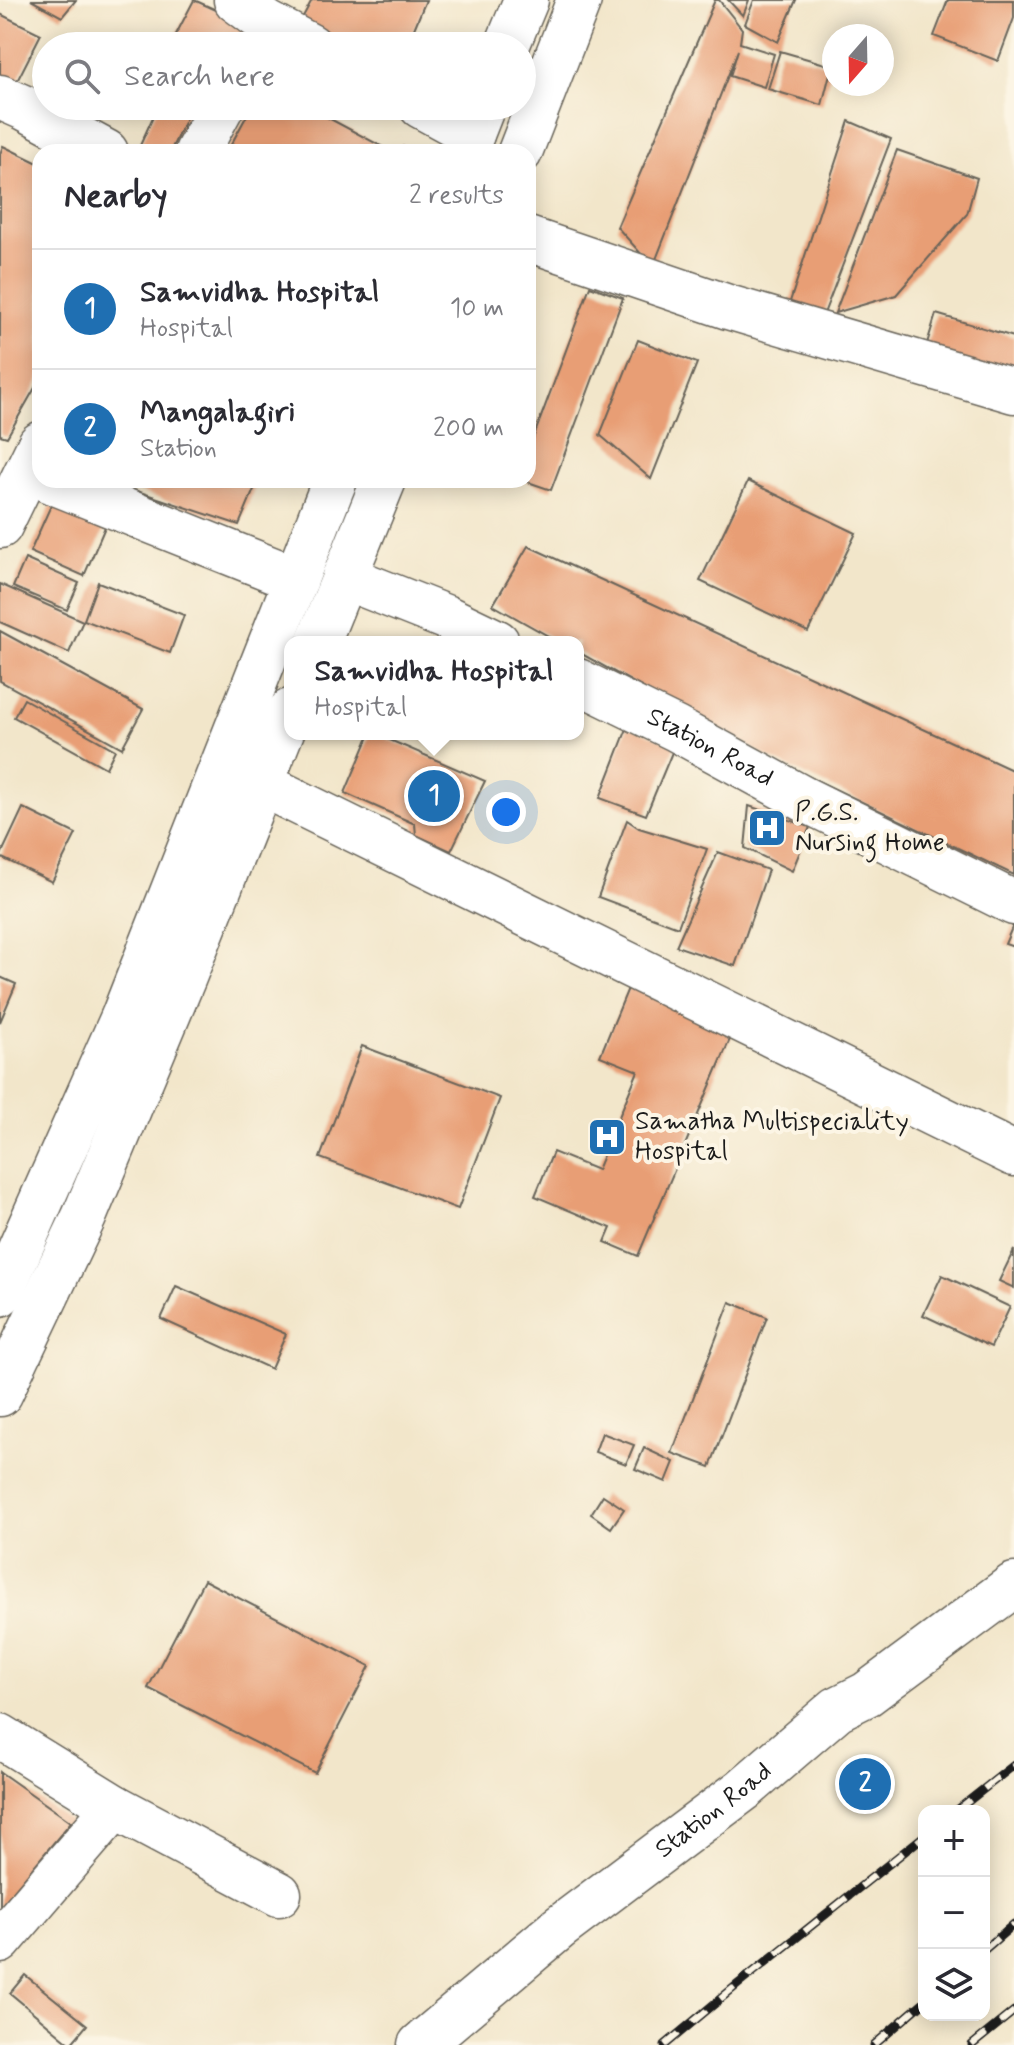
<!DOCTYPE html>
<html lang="en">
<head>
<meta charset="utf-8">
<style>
	body { margin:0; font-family:Mynerve,sans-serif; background:#f2f2f3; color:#2b2b33 }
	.controls { position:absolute; right:24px; bottom:24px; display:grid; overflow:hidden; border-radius:16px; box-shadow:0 4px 20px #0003 }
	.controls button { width:72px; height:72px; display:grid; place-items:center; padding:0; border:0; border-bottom:2px solid #e1e1e2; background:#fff; color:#2b2b33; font:40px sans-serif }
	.compass { position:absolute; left:822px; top:24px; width:72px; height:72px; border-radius:50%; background:#fff; box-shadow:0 4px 20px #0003; rotate:200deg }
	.you { position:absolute; left:506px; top:812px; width:28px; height:28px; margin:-20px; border:6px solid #fff; border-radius:50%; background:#1a73e8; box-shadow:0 0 0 12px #1a73e833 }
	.badge { display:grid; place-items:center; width:52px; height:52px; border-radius:50%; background:#1f6fb2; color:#fff; font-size:26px; font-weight:700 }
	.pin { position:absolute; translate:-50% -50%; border:4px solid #fff; box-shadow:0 2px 8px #0006 }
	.popup { position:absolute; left:284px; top:636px; width:300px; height:104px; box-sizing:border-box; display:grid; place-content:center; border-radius:16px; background:#fff; filter:drop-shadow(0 2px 6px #0005); font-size:26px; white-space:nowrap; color:#7c7c81 }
	.popup b { font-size:30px; color:#2b2b33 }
	.popup::after { content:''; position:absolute; left:50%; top:100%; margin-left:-16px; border:16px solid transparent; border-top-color:#fff }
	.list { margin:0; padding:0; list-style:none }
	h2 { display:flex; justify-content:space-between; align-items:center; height:104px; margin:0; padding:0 32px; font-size:34px }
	h2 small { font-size:26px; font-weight:400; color:#7c7c81 }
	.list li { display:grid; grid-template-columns:52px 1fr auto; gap:24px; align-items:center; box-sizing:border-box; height:120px; padding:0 32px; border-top:2px solid #e1e1e2 }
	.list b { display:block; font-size:30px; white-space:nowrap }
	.list p { margin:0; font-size:26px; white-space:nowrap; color:#7c7c81 }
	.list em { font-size:26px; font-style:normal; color:#7c7c81 }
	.icon { flex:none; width:44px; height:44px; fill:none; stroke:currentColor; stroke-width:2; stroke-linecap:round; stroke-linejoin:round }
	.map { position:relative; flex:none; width:1014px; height:2045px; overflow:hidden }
	.search { position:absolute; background:#fff; box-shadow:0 4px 20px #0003; left:32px; top:32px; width:504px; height:88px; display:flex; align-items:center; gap:20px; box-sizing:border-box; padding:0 28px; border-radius:44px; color:#7c7c81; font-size:30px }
	.panel { position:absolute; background:#fff; box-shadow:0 4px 20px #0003; left:32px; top:144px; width:504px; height:344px; border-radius:24px }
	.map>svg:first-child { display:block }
	.building { fill:#e89e74 }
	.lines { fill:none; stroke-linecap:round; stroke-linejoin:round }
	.minor-casing { stroke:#676359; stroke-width:47 }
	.major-casing { stroke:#676359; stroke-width:47 }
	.minor { stroke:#fff; stroke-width:44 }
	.major { stroke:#fff; stroke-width:44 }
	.rail-casing { stroke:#1c1c1c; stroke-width:9 }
	.rail { stroke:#fcf5e5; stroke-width:6; stroke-dasharray:18; stroke-linecap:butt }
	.labels { text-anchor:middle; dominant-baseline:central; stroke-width:8; stroke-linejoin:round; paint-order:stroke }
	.street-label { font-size:26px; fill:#1c1c1c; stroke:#fcf5e5 }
	.poi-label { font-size:26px; fill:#1c1c1c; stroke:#fcf5e5; text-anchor:start }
</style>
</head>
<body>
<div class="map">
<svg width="1014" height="2045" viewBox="0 0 1014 2045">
	<rect width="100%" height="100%" fill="#fcf5e5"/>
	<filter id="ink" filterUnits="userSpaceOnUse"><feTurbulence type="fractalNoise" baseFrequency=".0125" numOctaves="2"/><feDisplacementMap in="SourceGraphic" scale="16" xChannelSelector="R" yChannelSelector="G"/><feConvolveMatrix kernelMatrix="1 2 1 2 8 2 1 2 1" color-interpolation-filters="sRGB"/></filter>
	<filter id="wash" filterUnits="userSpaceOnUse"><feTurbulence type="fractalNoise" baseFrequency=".006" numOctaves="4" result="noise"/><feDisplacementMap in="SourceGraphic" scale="32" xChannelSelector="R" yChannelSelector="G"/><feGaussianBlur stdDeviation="1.8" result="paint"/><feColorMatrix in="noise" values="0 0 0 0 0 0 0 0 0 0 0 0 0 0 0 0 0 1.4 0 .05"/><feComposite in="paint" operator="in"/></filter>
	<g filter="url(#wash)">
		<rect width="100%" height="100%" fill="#f2e6ca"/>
		<g id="blocks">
			<g class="building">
				<polygon points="31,0 76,0 62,17"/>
				<polygon points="194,0 258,29 248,46 175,46 171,44"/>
				<polygon points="312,0 426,0 407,46 346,46 300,22"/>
				<polygon points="715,0 719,0 742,29 740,43 774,54 764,87 730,76 738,50 653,267 617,227"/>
				<polygon points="728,0 749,0 743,16"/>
				<polygon points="754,0 796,0 778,42 745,24"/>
				<polygon points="948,0 1014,0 1014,18 998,61 934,36"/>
				<polygon points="0,14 41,34 12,91 0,87"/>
				<polygon points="780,51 832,66 822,105 768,89"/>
				<polygon points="158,106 188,114 170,152 137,152"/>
				<polygon points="252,106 306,106 390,151 402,147 400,152 227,152"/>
				<polygon points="849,121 891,139 820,324 787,311"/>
				<polygon points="3,146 40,164 40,379 7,437 0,435 0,154"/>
				<polygon points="897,150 977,178 967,214 896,295 835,313"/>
				<polygon points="590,286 623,298 551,490 528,482 528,452"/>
				<polygon points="936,314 1014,337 1014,376 925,350"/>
				<polygon points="638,340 697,363 651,479 600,435"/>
				<polygon points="104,480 258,480 239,525"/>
				<polygon points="748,481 856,533 808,632 700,581"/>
				<polygon points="52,503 105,527 84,576 30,552"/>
				<polygon points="528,546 1014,771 1014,875 766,756 578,652 578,642 559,642 493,605"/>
				<polygon points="25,559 79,583 67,610 13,587"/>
				<polygon points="98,582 184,615 170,653 84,620"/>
				<polygon points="0,584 83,621 69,653 0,622"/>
				<polygon points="0,631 143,709 122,748 0,681"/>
				<polygon points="24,699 115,750 106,768 14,717"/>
				<polygon points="628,726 675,745 646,815 600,798"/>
				<polygon points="370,734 376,734 485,781 451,851 416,835 415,824 345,793"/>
				<polygon points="749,806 810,827 792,871 745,848"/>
				<polygon points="23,808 76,834 52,882 0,857"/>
				<polygon points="627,820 639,828 707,849 678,927 598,897"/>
				<polygon points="718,852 768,870 735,966 676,946"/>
				<polygon points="1014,923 1014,947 1005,944"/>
				<polygon points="0,977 16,984 0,1022"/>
				<polygon points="631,981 736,1025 638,1256 605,1242 611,1228 535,1196 553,1152 597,1170 638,1071 600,1056"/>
				<polygon points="362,1046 500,1098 458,1209 320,1158"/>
				<polygon points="1014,1250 1014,1288 999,1281"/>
				<polygon points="942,1275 1010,1307 991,1347 923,1315"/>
				<polygon points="176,1286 286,1334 271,1369 161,1319"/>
				<polygon points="730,1302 767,1317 710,1467 672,1453"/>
				<polygon points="602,1433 634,1445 626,1464 595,1452"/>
				<polygon points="644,1448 674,1462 666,1482 635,1469"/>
				<polygon points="603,1495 624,1509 611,1528 591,1514"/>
				<polygon points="204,1580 370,1666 315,1773 148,1688"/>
				<polygon points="0,1772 71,1822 0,1907"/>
				<polygon points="25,1975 87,2025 71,2044 10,1993"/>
			</g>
		</g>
	</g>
	<g filter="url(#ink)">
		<use href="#blocks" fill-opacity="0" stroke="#676359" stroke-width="2"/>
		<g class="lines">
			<g class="minor-casing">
				<g id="minor">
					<polyline points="236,0 267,23 310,46"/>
					<polyline points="0,97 25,108 106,152"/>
					<polyline points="421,106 472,134"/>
					<polyline points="197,152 222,106"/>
					<polyline points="528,239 728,307 1014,391"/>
					<polyline points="48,480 296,579"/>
					<polyline points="0,526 40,444"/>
					<polyline points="344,577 445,617 497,642"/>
					<path id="s1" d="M 578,681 L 676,729 L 804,799 L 1014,903"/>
					<polyline points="261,784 1014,1154"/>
					<polyline points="0,1736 115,1807 279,1894"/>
					<polyline points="0,1941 115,1807"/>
					<path id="s2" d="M 420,2045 L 559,1928 L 744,1789 L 837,1709 L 867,1694 L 1014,1585"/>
				</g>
			</g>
			<g class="major-casing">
				<g id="major">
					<polyline points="507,46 526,0"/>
					<polyline points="465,152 483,106"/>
					<polyline points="520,152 579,0"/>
					<polyline points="318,642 384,480"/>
					<polyline points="0,1294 123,1017 335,480"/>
					<polyline points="0,1394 84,1217 184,977 290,711"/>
				</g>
			</g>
			<use href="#minor" class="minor"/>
			<use href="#major" class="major"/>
			<g class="rail-casing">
				<g id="rail">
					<polyline points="956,1811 1014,1765"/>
					<polyline points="984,1950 1014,1924"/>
					<polyline points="665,2045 737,1985 924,1836"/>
					<polyline points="874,2045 924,2002"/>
					<polyline points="972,2045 1014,2011"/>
				</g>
			</g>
			<use href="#rail" class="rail"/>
		</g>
	</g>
	<defs>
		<g id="hospital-square" transform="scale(2)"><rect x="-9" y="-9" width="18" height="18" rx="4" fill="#1f6fb2" stroke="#fcf5e5"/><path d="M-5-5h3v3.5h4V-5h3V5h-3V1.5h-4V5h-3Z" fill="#fff"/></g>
	</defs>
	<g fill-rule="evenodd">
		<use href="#hospital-square" x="767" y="828"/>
		<use href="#hospital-square" x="607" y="1137"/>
	</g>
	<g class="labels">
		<g class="street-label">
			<text stroke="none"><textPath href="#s1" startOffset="148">Station Road</textPath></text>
			<text stroke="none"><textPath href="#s2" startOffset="376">Station Road</textPath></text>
		</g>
		<g class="poi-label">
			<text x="795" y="813">P.G.S.<tspan x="795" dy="30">Nursing Home</tspan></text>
			<text x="635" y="1122">Samatha Multispeciality<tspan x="635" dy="30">Hospital</tspan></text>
		</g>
	</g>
</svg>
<div class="controls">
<button>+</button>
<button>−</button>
<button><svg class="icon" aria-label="layers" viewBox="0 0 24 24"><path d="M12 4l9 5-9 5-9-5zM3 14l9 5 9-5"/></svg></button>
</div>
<svg class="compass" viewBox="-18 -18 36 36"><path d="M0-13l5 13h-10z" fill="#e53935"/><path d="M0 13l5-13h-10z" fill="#7c7c81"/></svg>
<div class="you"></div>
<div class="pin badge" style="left:434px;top:796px">1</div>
<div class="popup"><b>Samvidha Hospital</b>Hospital</div>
<div class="pin badge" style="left:865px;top:1784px">2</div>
<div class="search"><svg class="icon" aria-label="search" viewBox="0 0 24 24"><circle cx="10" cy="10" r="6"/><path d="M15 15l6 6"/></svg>Search here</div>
<section class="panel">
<h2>Nearby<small>2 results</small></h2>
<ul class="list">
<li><span class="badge">1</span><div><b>Samvidha Hospital</b><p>Hospital</p></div><em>10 m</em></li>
<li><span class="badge">2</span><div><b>Mangalagiri</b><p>Station</p></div><em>200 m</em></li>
</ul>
</section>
</div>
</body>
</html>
